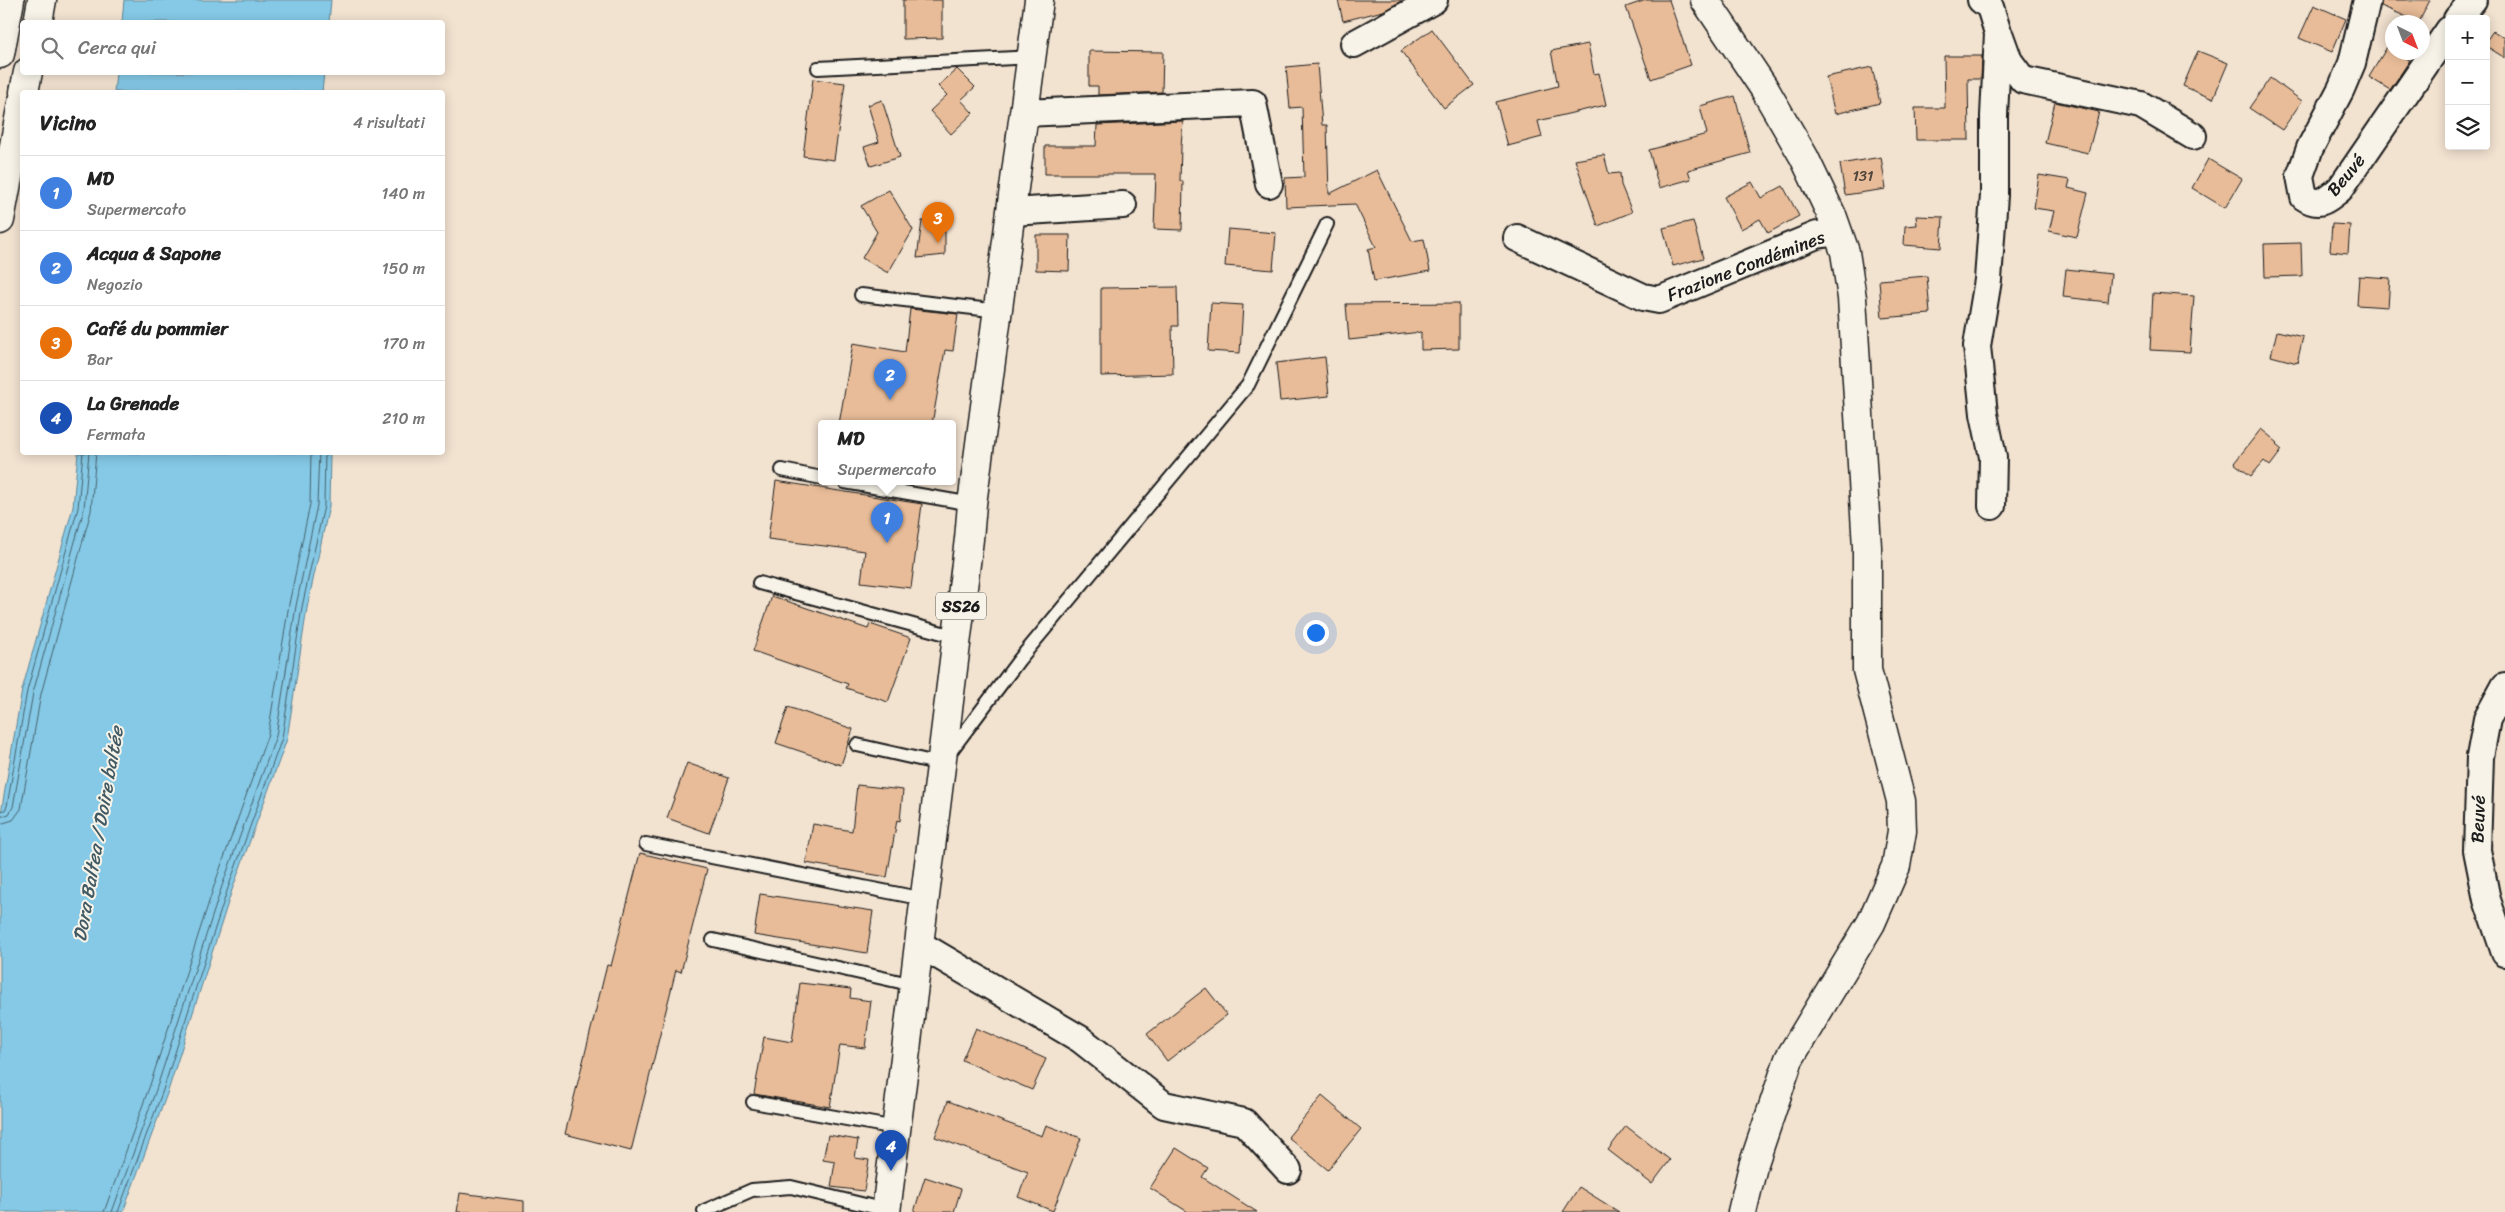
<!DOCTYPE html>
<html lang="it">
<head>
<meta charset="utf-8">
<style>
	body { margin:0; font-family:Sriracha,sans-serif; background:#f6f6f6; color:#222 }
	.controls { position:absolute; right:15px; top:15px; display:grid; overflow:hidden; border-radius:5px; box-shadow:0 2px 12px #0003 }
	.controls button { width:45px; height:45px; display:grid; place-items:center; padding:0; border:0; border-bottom:1px solid #e0e0e0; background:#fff; color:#222; font:25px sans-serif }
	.compass { position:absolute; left:2385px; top:15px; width:45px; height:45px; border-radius:50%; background:#fff; box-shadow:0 2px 12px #0003; rotate:138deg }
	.you { position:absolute; left:1315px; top:632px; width:18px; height:18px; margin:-12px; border:4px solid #fff; border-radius:50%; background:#1a73e8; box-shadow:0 0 0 8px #1a73e833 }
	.badge { display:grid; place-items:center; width:32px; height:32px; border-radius:50%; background:#d93025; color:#fff; font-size:16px; font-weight:700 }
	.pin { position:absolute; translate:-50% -41px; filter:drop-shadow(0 1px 2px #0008) }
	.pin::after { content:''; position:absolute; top:26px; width:18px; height:15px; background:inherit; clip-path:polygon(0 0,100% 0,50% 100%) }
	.popup { position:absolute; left:818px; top:420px; width:138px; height:65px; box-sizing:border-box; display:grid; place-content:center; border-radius:5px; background:#fff; filter:drop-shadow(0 1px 4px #0005); font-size:16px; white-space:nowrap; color:#767676 }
	.popup b { font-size:19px; color:#222 }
	.popup::after { content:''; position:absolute; left:50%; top:100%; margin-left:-10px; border:10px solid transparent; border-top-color:#fff }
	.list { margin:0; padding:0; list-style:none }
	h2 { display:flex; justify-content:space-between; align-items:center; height:65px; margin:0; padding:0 20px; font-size:21px }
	h2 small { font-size:16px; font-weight:400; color:#767676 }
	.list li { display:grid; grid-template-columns:32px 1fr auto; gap:15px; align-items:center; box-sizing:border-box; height:75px; padding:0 20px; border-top:1px solid #e0e0e0 }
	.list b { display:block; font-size:19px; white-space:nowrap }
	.list p { margin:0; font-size:16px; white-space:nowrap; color:#767676 }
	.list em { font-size:16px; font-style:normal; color:#767676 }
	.icon { flex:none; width:28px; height:28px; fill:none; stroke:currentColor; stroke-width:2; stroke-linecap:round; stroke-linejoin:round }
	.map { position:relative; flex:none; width:2505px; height:1212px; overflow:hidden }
	.search { position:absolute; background:#fff; box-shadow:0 2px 12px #0003; left:20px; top:20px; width:425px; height:55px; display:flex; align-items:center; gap:12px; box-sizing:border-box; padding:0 18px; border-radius:5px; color:#767676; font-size:19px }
	.panel { position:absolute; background:#fff; box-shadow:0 2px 12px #0003; left:20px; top:90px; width:425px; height:365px; border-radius:5px }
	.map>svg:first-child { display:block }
	.water { fill:#85c9e6; stroke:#5b8495 }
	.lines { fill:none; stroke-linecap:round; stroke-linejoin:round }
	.shore { stroke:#46616d; stroke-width:1 }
	.building { fill:#e8bc98; stroke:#1c1c1c }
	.service-casing { stroke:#1c1c1c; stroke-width:16 }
	.minor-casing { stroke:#1c1c1c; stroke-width:30 }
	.tertiary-casing { stroke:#1c1c1c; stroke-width:31 }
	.primary-casing { stroke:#1c1c1c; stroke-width:31 }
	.motorway-casing { stroke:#1c1c1c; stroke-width:31 }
	.service { stroke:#f7f3e8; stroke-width:12 }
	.minor { stroke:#f7f3e8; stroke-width:26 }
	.tertiary { stroke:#f7f3e8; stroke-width:28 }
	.primary { stroke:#f7f3e8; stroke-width:28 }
	.motorway { stroke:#f7f3e8; stroke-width:28 }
	.labels { text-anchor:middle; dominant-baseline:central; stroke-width:4; stroke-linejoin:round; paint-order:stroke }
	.number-label { font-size:15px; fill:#4f443b }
	.shield { fill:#f7f3e8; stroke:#5e5c59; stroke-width:1 }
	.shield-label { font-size:16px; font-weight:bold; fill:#1c1c1c }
	.street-label { font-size:18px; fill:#1c1c1c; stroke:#f7f3e8 }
	.water-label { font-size:19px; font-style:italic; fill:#415963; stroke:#f7f3e8 }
</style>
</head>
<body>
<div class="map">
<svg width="2505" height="1212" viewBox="0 0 2505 1212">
	<rect width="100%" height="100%" fill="#f2e2d0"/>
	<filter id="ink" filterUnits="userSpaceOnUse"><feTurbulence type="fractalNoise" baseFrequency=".02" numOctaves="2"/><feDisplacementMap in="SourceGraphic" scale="10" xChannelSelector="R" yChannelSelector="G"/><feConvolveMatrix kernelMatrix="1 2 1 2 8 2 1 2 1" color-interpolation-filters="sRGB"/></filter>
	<g filter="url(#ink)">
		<g class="water">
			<polygon points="124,0 331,0 329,22 122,22"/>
			<polygon points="116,73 116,72 324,73 322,92 114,92"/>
			<polygon points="78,453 330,453 329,506 307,608 287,739 232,890 168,1091 123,1212 0,1212 0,819 22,690 73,507"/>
		</g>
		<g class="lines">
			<g class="shore">
				<polyline points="0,811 5,810 7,806 27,691 78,508 83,452"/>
				<polyline points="0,817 9,814 13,807 33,693 84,509 89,452"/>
				<polyline points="0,824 13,820 21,809 41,694 91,511 96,452"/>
				<polyline points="104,1212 150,1085 215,883 268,734 289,604 310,504 311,452"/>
				<polyline points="112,1212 157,1087 222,886 276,736 296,606 317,505 319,452"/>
				<polyline points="118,1212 163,1090 228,888 282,738 302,607 324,506 325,452"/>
			</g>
		</g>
		<g class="building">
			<polygon points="903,0 942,0 942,38 903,39"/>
			<polygon points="1338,0 1401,0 1401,1 1383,11 1343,21"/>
			<polygon points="1646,0 1669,0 1691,65 1651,79 1626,7"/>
			<polygon points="2382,0 2430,0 2419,22 2381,6"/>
			<polygon points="2314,5 2346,19 2332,52 2299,38"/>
			<polygon points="1432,29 1474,85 1444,108 1401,51"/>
			<polygon points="2493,31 2505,38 2505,58 2486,46 2486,41"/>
			<polygon points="1588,44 1594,74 1599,73 1606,105 1538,121 1542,137 1508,146 1496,102 1558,86 1551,51"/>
			<polygon points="2387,47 2392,52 2410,60 2390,90 2369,77"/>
			<polygon points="1089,51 1163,52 1162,92 1098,95 1098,86 1089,86"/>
			<polygon points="2198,51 2228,63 2213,99 2183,86"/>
			<polygon points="1944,56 1982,56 1981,79 1968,79 1969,140 1916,140 1915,108 1945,108"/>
			<polygon points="1317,64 1322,125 1327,125 1329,194 1377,170 1412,241 1424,239 1430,271 1374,281 1368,249 1376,247 1355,204 1286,207 1285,178 1304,177 1302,107 1290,108 1286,67"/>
			<polygon points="1872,67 1880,103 1835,114 1826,77"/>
			<polygon points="957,69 975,87 961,100 973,113 951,134 930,111 947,95 938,86"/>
			<polygon points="2270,78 2302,101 2282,130 2249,108"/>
			<polygon points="813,79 845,83 834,160 803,156"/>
			<polygon points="1735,96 1750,153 1688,170 1691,179 1659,188 1649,150 1707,134 1700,106"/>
			<polygon points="882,100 900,157 871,166 864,147 879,142 868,105"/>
			<polygon points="2055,102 2099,112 2088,153 2045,143"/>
			<polygon points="1183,121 1181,146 1180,181 1183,181 1182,230 1154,229 1156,174 1045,174 1045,146 1096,146 1097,125"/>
			<polygon points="1604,155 1609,174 1620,173 1621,185 1632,212 1598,226 1575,160"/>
			<polygon points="1881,157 1886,189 1845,195 1840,164"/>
			<polygon points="2208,159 2242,179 2225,208 2192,188"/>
			<polygon points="2039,175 2070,180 2068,188 2088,193 2077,237 2049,231 2054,211 2034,208"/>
			<polygon points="1752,182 1761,198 1783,186 1799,216 1768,233 1760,219 1741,229 1724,197"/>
			<polygon points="889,190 913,230 888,273 862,258 877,232 861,206"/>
			<polygon points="1916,216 1943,217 1941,248 1904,245 1905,226 1917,225"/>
			<polygon points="945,219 945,255 917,258 922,221"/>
			<polygon points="1693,221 1703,258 1673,266 1663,228"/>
			<polygon points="2332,224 2350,225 2348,253 2330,251"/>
			<polygon points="1228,229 1276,233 1273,270 1225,266"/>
			<polygon points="1036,235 1070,235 1069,271 1036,270"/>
			<polygon points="2301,243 2302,276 2265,277 2264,244"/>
			<polygon points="2066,269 2111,274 2108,302 2063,297"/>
			<polygon points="1927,276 1930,314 1882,318 1879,280"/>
			<polygon points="2359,276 2390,278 2388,307 2357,305"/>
			<polygon points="1177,287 1178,326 1172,326 1173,374 1101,376 1101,288"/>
			<polygon points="2153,293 2194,296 2190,352 2150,350"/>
			<polygon points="1211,303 1243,305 1240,353 1208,351"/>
			<polygon points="1459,303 1459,349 1421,350 1421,332 1349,340 1346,304"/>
			<polygon points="910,309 958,314 953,351 945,350 932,424 839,424 853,343 905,352"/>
			<polygon points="2277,331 2303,337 2297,363 2271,356"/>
			<polygon points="1325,357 1329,396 1280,401 1276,363"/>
			<polygon points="2261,429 2278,443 2276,445 2282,450 2270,466 2264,461 2251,476 2234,463"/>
			<polygon points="776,481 922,504 911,588 861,582 865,551 768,539"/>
			<polygon points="772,596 868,629 870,624 911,638 888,702 846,688 848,684 753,651"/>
			<polygon points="788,707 853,729 841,765 776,743"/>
			<polygon points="687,763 729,778 709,833 667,818"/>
			<polygon points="857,785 903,790 900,821 897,820 887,877 806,863 813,824 852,831"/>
			<polygon points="640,853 707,869 681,972 676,970 631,1151 565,1134 607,965 611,966"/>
			<polygon points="760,894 873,911 867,953 754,935"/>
			<polygon points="800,983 851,989 850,998 871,1001 865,1048 840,1045 830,1107 754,1094 764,1037 792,1042"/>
			<polygon points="1206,988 1227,1015 1167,1061 1147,1034"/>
			<polygon points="976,1028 1046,1059 1032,1090 962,1060"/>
			<polygon points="1322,1096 1361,1129 1328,1170 1288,1137"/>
			<polygon points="948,1101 1042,1136 1046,1125 1081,1138 1053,1211 1018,1197 1028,1172 935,1137"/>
			<polygon points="1626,1126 1670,1160 1652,1184 1608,1150"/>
			<polygon points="828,1135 858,1140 855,1158 869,1160 864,1191 831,1187 835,1162 823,1160"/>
			<polygon points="1176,1148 1208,1168 1202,1177 1257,1212 1188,1212 1150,1188"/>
			<polygon points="925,1177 961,1189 954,1212 914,1212"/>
			<polygon points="1579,1187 1619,1212 1563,1212"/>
			<polygon points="460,1193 524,1201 524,1212 457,1212"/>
		</g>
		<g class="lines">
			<g class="service-casing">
				<g id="service">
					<polyline points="818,68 1032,57"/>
					<polyline points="861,295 999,311"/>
					<polyline points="782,470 822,478"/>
					<polyline points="845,482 972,504"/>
					<polyline points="759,583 957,637"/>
					<polyline points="857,745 941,764 1019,660 1248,385 1327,224"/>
					<polyline points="646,844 924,899"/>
					<polyline points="713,940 914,985"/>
					<polyline points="753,1102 896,1128"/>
					<polyline points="704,1211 752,1190 791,1187 886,1210"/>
				</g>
			</g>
			<g class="minor-casing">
				<g id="minor">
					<polyline points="1981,0 1990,7 1998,33 1994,116 1994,195 1988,280 1977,346 1984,414 1993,457 1992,506"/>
					<path d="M 2367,0 L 2352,63 L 2341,89 L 2310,148 L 2300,176 L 2304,197 C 2320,208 2327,199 2340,189 L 2449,30"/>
					<polyline points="2457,19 2473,0"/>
					<polyline points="2000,36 2009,61 2023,80 2141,105 2193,136"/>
					<polyline points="1354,44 1434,0"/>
					<polyline points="1024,113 1253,103 1269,184"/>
					<polyline points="1012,212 1123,205"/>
					<polyline points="1517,238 1643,297 1659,300 1817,235 1838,232"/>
					<polyline points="2505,686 2487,719 2480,757 2477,850 2487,900 2505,953"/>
					<polyline points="919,944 1080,1039 1164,1105 1244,1122 1288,1170"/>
				</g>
			</g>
			<g class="tertiary-casing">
				<polyline id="tertiary" points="1705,0 1764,88 1804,157 1833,218 1845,252 1852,298 1867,547 1867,670 1901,801 1902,831 1896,866 1871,923 1789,1059 1753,1166 1742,1212"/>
			</g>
			<g class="primary-casing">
				<polyline id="primary" points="886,1212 969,539 972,504 1039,0"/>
			</g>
			<g class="motorway-casing">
				<g id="motorway">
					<polyline points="38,22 42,0"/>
					<polyline points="0,54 10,0"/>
					<polyline points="24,92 28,72"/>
					<polyline points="0,220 22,103"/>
				</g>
			</g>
			<use href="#service" class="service"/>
			<use href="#minor" class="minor"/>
			<use href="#tertiary" class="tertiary"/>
			<use href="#primary" class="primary"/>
			<use href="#motorway" class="motorway"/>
		</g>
	</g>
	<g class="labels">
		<g class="number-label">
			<text x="1863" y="176">131</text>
		</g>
		<rect class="shield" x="936" y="592.5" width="50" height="27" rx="4"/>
		<g class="shield-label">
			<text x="961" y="606">SS26</text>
		</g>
		<g class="street-label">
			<text transform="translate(2346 175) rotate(-50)">Beuvé</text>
			<text transform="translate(1746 266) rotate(-21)">Frazione Condémines</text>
			<text transform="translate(2478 819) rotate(-88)">Beuvé</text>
		</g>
		<g class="water-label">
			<text transform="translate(98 834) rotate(-80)">Dora Baltea / Doire baltée</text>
		</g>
	</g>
</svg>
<div class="controls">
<button>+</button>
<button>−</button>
<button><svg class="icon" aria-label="layers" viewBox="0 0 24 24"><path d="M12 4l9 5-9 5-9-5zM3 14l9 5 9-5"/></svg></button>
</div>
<svg class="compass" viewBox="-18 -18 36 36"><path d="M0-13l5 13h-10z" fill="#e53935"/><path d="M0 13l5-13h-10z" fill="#767676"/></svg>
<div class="you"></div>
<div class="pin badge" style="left:887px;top:543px;background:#3f7fe0">1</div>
<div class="popup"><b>MD</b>Supermercato</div>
<div class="pin badge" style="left:890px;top:400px;background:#3f7fe0">2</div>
<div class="pin badge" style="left:938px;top:243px;background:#e8710a">3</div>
<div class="pin badge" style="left:891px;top:1171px;background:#1a4fb4">4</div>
<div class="search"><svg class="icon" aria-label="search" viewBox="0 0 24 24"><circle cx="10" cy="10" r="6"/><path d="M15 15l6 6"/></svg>Cerca qui</div>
<section class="panel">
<h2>Vicino<small>4 risultati</small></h2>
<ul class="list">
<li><span class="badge" style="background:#3f7fe0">1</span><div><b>MD</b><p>Supermercato</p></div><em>140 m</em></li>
<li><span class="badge" style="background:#3f7fe0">2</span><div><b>Acqua &amp; Sapone</b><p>Negozio</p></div><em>150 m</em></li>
<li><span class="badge" style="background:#e8710a">3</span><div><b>Café du pommier</b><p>Bar</p></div><em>170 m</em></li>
<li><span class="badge" style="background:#1a4fb4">4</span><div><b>La Grenade</b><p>Fermata</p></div><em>210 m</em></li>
</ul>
</section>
</div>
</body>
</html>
